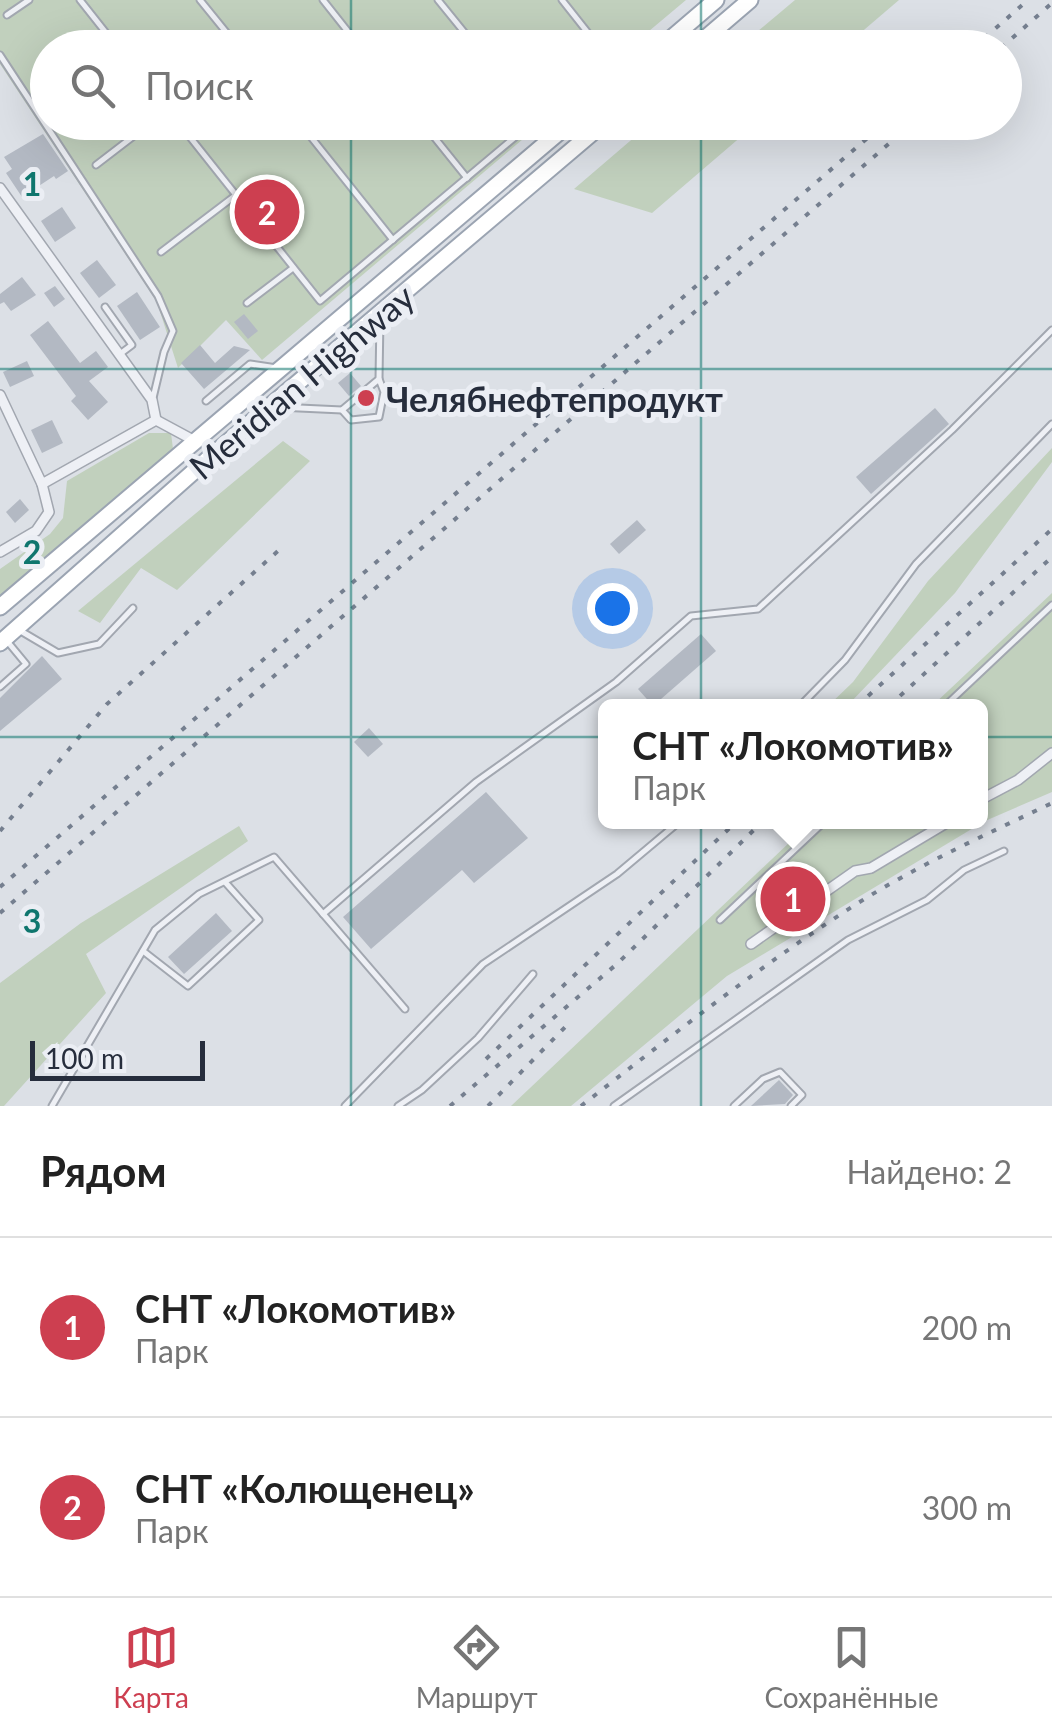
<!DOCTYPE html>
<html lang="ru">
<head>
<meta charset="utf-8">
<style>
	body { margin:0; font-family:Lato,sans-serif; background:#f6f6f6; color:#222 }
	.scale { position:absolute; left:30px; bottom:25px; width:175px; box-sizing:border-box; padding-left:10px; border:5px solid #262d3c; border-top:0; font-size:28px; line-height:35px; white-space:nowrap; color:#262d3c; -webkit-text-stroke:8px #ebeef4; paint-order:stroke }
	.you { position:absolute; left:612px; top:608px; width:35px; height:35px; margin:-25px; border:8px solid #fff; border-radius:50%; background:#1a73e8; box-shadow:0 0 0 15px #1a73e833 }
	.badge { display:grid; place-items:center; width:65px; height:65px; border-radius:50%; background:#cd3f50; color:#fff; font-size:32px; font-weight:700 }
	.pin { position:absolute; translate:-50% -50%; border:5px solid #fff; box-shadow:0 2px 10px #0006 }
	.popup { position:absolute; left:598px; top:699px; width:390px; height:130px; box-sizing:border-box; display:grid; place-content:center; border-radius:15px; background:#fff; filter:drop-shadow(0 2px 8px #0005); font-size:32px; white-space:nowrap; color:#767676 }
	.popup b { font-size:38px; color:#222 }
	.popup::after { content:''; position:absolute; left:50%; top:100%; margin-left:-20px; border:20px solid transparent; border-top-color:#fff }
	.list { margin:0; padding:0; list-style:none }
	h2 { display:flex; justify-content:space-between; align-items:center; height:130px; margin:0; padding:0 40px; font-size:42px }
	h2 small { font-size:32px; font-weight:400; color:#767676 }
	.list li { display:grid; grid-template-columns:65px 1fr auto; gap:30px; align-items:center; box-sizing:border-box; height:180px; padding:0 40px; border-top:2px solid #e0e0e0 }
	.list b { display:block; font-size:38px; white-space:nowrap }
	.list p { margin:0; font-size:32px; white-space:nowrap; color:#767676 }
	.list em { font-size:32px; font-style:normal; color:#767676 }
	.icon { flex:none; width:55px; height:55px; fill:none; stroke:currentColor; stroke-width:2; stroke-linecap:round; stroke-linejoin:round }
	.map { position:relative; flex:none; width:1052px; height:1106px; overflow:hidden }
	.search { position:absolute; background:#fff; box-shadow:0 10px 40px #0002; left:30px; right:30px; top:30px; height:110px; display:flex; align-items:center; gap:25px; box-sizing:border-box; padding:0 35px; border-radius:55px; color:#767676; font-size:38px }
	.sheet { height:490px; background:#fff }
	nav { display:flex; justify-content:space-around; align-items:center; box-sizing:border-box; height:140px; border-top:2px solid #e0e0e0; background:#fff; font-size:28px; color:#767676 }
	nav a { display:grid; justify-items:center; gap:5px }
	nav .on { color:#cd3f50 }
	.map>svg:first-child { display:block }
	.green { fill:#c1d0bd }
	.building { fill:#b3b9c3 }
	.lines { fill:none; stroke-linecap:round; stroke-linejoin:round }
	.service-casing { stroke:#a2a7b0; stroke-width:9 }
	.minor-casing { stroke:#a2a7b0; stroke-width:12 }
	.primary-casing { stroke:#9ba4b2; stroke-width:19 }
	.service { stroke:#eef0f5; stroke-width:5 }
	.minor { stroke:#eef0f5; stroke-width:9 }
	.primary { stroke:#fff; stroke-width:15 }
	.rail { stroke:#757f8f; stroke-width:4; stroke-dasharray:5 10; stroke-linecap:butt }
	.grid { fill:none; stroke:#0f766e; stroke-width:2.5; stroke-opacity:0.55 }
	.poi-dot { fill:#cd3f50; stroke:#ebeef4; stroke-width:4 }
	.labels { text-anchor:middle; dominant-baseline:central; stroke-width:10; stroke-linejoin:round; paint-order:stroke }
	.street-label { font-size:35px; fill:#262d3c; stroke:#ebeef4 }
	.poi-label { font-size:35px; font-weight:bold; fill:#262d3c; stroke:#ebeef4; text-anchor:start }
	.grid-label { font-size:32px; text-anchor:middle; font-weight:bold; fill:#0f766e; stroke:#ebeef4; stroke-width:10; stroke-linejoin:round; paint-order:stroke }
</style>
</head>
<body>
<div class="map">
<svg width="1052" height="1106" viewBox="0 0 1052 1106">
	<rect width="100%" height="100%" fill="#dce0e6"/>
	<g class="green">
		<polygon points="0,0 686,0 630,47 48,48 48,122 542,123 262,360 226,320 178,368 157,302 0,64"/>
		<polygon points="795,0 899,0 844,47 739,47"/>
		<polygon points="651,123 651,122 757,123 652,213 574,189"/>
		<polygon points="149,433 171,433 173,449 0,596 0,569 50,534 63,518 67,481"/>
		<polygon points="283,441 310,461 177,590 141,568 100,623 78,611"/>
		<polygon points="1052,448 1052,462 955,593 850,703 845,706 828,706 853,682 928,581"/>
		<polygon points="1052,593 1052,792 985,821 727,976 571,1106 511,1106 811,822 980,822 980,706 932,706"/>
		<polygon points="239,826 248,841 86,954 106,993 4,1106 0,1106 0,983 81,923"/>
	</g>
	<g class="building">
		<polygon points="43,134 68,171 56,179 54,176 22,197 6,173 12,169 4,157"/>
		<polygon points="62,207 76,228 55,242 41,221"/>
		<polygon points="97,260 116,285 99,298 80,273"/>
		<polygon points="22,277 36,295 11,311 4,302 0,304 0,294"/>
		<polygon points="55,286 65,299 54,307 44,293"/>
		<polygon points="137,292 160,327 140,340 117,306"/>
		<polygon points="244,314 258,331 248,339 234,322"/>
		<polygon points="48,321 80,363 96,351 108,367 89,381 108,402 88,420 71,401 76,396 30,335"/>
		<polygon points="200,345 215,363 234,346 250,350 204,389 181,363"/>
		<polygon points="27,361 34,376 10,387 3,372"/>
		<polygon points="350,373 361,386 349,396 338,383"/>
		<polygon points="935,408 949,424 871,494 856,477"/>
		<polygon points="52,420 63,443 42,453 31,430"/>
		<polygon points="20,499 29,510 15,523 6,512"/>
		<polygon points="637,520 646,530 619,554 610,544"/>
		<polygon points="701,634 716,651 653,706 638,689"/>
		<polygon points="42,656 62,679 0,731 0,698"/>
		<polygon points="369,728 383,744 368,757 354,742"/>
		<polygon points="486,792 528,838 474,883 462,870 371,949 343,917"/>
		<polygon points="216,913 232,931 184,974 168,957"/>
		<polygon points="779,1080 793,1095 785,1104 751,1106"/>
	</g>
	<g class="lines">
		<g class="service-casing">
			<g id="service">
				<polyline points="80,0 118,48"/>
				<polyline points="200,0 239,48"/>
				<polyline points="323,0 361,48"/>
				<polyline points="438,0 477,48"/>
				<polyline points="562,0 600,48"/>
				<polyline points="7,15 29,0"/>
				<polyline points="0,55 158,296 173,331 164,352 153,398"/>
				<polyline points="178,122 320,301 533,122"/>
				<polyline points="299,122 393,240"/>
				<polyline points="422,122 467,178"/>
				<polyline points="96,165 152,122"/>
				<polyline points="161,252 236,195"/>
				<polyline points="247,303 293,268"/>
				<polyline points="105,307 132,345 120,354"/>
				<polyline points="206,401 250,364 277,368"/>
				<polyline points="278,407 342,410 379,379 380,317"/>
				<polyline points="342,410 351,420 379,417 384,392 379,379"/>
				<polyline points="19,630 58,653 99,644 133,608"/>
				<polyline points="0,687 26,664 7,641"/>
				<polyline points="800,706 845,660 916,564 1052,424"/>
				<polyline points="945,706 1052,605"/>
				<polyline points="323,914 476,782 616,682 691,616 758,609 952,430 1052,330"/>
				<polyline points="720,920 824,822"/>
				<polyline points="143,951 188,986 259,920 225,882"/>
				<polyline points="52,1106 155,930 199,894 274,857 405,1009"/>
				<polyline points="345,1106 483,964 617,874 679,822"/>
				<polyline points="398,1106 422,1090 478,1038 533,974"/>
				<polyline points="614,1106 848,940 927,900 964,870 1004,851"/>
				<polyline points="734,1106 763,1079 780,1072 802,1095 791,1106"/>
			</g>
		</g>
		<g class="minor-casing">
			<g id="minor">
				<polyline points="0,188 152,400 156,420"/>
				<polyline points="0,395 42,484 49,512 36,531 0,552"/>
				<polyline points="42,484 156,420 195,441"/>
				<polyline points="980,800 1018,780 1052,753"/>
				<polyline points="751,944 855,871 871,868 948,822"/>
			</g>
		</g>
		<g class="primary-casing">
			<g id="primary">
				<polyline points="660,48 716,0"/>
				<polyline points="694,48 750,0"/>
				<polyline points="0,607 571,122"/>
				<polyline points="0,643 209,458 605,122"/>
			</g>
		</g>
		<use href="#service" class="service"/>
		<use href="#minor" class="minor"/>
		<use href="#primary" class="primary"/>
		<g class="rail">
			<polyline points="973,48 1028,0"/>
			<polyline points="1001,48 1052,3"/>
			<polyline points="857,706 1052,529"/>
			<polyline points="889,706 1052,557"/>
			<polyline points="0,831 107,704 278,551"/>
			<polyline points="0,887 886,122"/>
			<polyline points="0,913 914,122"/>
			<polyline points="486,1059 736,822"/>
			<polyline points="450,1106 618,963 762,822"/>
			<polyline points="488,1106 571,1021"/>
			<path d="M 581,1106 C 666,1040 751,973 841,914 C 907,870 981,837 1052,803"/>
		</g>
	</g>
	<path class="grid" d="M 351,0 L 351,48M 701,0 L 701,48M 351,122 L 351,1106M 701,122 L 701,1106M 0,369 L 1052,369M 0,737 L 1052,737"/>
	<circle class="poi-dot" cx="366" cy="398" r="10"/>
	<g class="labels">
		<g class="street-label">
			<text transform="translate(301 381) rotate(-40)">Meridian Highway</text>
		</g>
		<g class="poi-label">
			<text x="386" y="398">Челябнефтепродукт</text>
		</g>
	</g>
	<g class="grid-label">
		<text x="32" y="196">1</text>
		<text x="32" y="564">2</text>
		<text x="32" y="933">3</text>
	</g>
</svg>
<div class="scale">100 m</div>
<div class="you"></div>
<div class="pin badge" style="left:793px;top:899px">1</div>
<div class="popup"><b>СНТ «Локомотив»</b>Парк</div>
<div class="pin badge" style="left:267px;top:212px">2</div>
<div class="search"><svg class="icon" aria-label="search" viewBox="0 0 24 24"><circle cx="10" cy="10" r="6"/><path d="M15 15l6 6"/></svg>Поиск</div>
</div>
<section class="sheet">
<h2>Рядом<small>Найдено: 2</small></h2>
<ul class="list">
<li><span class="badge">1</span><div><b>СНТ «Локомотив»</b><p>Парк</p></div><em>200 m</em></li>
<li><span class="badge">2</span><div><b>СНТ «Колющенец»</b><p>Парк</p></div><em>300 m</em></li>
</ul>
</section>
<nav>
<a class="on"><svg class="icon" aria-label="map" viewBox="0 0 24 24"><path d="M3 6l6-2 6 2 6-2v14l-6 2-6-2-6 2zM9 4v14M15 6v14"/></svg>Карта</a>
<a><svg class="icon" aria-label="directions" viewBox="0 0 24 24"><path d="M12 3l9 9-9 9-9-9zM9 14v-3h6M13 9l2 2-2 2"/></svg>Маршрут</a>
<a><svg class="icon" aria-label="saved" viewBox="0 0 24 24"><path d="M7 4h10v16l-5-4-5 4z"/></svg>Сохранённые</a>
</nav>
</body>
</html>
